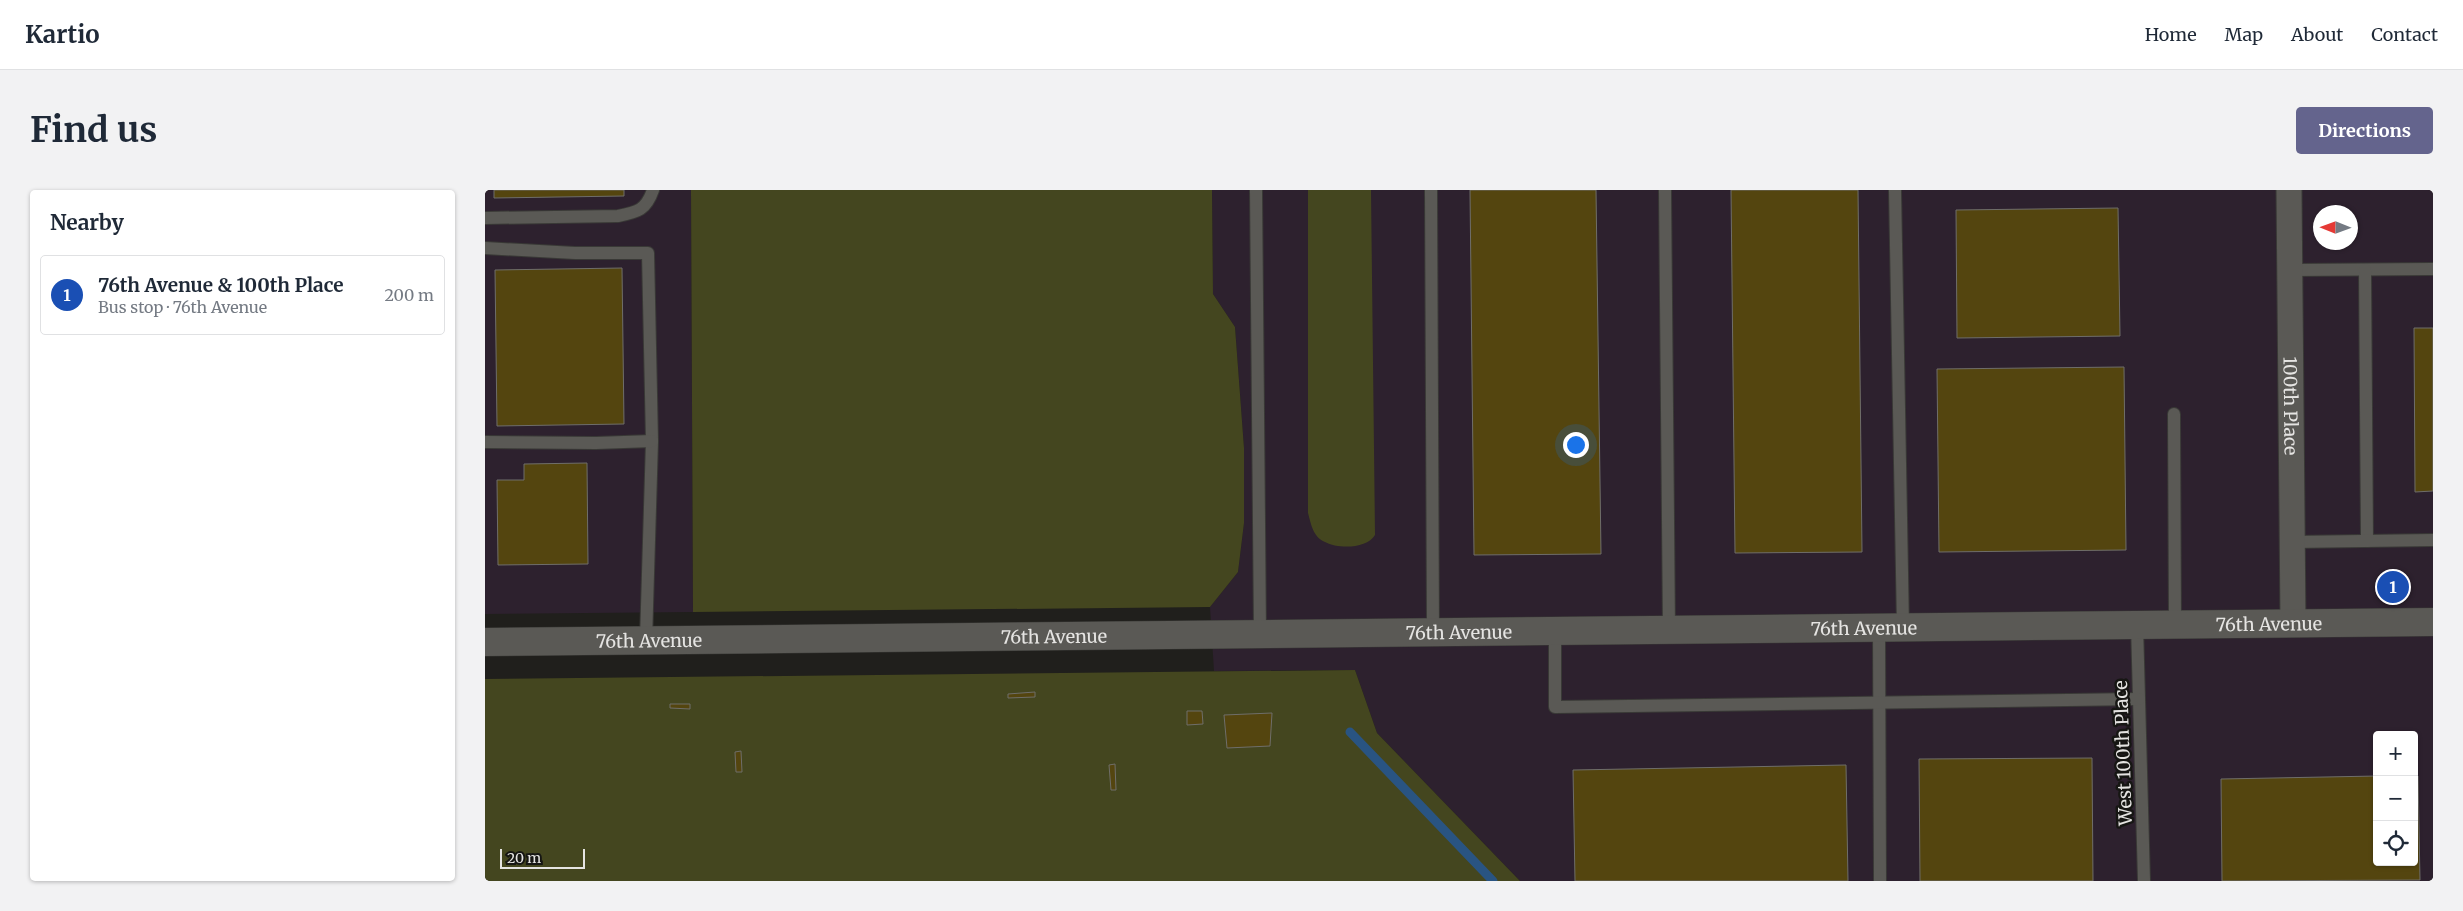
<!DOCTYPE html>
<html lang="en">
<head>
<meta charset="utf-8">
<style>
	body { margin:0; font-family:Merriweather,serif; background:#f2f2f3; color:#1f2937 }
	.controls { position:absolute; right:15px; bottom:15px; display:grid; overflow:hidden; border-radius:5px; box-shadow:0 1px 4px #0004 }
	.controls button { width:45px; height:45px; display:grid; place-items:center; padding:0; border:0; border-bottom:1px solid #e0e1e3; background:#fff; color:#1f2937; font:25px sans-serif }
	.compass { position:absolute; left:1828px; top:15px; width:45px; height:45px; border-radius:50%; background:#fff; box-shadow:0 1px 4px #0004; rotate:271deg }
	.scale { position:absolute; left:15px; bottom:12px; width:85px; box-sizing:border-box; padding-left:5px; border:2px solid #e5e4e2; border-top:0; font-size:14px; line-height:18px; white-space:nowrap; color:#e5e4e2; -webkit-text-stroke:4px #161613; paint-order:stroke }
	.you { position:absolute; left:1090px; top:254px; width:18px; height:18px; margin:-12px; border:4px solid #fff; border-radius:50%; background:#1a73e8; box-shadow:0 0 0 8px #1a73e833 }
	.badge { display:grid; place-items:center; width:32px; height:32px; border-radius:50%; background:#64648d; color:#fff; font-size:16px; font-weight:700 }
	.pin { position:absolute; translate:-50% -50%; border:2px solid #fff; box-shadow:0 1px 5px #0006 }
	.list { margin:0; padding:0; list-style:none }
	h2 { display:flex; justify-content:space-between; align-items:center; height:65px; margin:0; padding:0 20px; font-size:21px }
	h2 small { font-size:16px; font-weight:400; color:#747a83 }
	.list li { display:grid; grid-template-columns:32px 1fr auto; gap:15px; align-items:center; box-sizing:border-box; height:80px; margin:0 10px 10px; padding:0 10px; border:1px solid #e0e1e3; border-radius:5px }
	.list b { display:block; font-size:19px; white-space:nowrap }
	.list p { margin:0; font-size:16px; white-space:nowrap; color:#747a83 }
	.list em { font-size:16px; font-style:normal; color:#747a83 }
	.icon { flex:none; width:28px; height:28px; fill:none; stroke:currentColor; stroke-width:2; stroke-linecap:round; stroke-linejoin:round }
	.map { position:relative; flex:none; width:1948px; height:691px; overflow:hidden; border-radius:5px }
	header { display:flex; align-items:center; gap:30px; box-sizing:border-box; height:70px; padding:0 25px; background:#fff; border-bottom:1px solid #e0e1e3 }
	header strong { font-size:24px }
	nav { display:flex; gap:28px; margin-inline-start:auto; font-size:18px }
	.intro { display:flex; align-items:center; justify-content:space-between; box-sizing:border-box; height:120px; padding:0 30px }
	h1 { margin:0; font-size:35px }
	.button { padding:12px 22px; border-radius:5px; background:#64648d; color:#fff; font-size:18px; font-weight:700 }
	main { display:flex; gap:30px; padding:0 30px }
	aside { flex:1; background:#fff; border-radius:5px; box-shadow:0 1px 4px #0004 }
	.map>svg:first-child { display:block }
	.industrial { fill:#2d212e; fill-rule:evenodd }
	.green { fill:#44461f }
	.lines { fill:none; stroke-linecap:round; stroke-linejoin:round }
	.stream { stroke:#295482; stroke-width:9 }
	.building { fill:#54450f; stroke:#6f6e6a }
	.service-casing { stroke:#393936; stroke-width:14 }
	.minor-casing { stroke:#393936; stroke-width:27 }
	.tertiary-casing { stroke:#393936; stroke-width:29 }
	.service { stroke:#5a5955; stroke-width:12 }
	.minor { stroke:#5a5955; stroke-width:25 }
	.tertiary { stroke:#5a5955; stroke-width:28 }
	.labels { text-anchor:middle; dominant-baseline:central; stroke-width:5; stroke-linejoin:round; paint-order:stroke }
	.street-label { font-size:18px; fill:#e5e4e2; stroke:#161613 }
</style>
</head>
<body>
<header>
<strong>Kartio</strong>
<nav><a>Home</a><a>Map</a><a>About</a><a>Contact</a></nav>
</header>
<div class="intro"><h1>Find us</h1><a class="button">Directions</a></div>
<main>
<aside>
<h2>Nearby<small></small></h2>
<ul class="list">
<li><span class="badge" style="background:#1a4fb4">1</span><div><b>76th Avenue &amp; 100th Place</b><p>Bus stop · 76th Avenue</p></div><em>200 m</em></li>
</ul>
</aside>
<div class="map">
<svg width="1948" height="691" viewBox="0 0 1948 691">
	<rect width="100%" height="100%" fill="#201f1c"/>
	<g class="industrial">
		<polygon points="0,0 206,0 208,422 0,424"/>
		<path d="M 727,0 L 1948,0 L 1948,691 L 1035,691 L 892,543 L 870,480 L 729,481 L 725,417 L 753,382 L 759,333 L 759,258 L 750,137 L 728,104 ZM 1836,22 L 1866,22 L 1866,52 L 1836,52 ZM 1892,545 L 1929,545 L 1929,672 L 1892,672 Z"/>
	</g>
	<g class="green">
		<polygon points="206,0 727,0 728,104 750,137 759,258 759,333 753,382 725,417 208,422"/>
		<path d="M 823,0 L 886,0 L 890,345 C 882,359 853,359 840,352 C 828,347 826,334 823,323 Z"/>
		<polygon points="870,480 892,543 1035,691 0,691 0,489"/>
	</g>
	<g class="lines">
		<polyline class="stream" points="865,542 1008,691"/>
	</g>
	<g class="building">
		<polygon points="9,0 139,0 139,6 9,8"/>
		<polygon points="985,0 1111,0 1116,364 989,365"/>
		<polygon points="1246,0 1373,0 1377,362 1250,363"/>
		<polygon points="1633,18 1635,146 1472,148 1471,20"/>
		<polygon points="137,78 139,234 12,236 10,80"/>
		<polygon points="1929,138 1948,138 1948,301 1930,302"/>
		<polygon points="1639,177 1641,360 1454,362 1452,179"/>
		<polygon points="102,273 103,374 13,375 12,290 39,290 39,274"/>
		<polygon points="550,502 550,507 523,508 523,504"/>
		<polygon points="185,514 205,514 205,519 185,518"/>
		<polygon points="702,521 717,521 718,534 702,535"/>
		<polygon points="787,523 785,556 742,558 739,525"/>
		<polygon points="256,561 257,582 251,582 250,562"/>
		<polygon points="1607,568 1608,691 1435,691 1434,569"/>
		<polygon points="630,574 631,600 626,600 624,575"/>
		<polygon points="1361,575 1363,691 1090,691 1088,580"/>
		<polygon points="1892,586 1892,672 1929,672 1929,586 1933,586 1935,690 1737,691 1736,589"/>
	</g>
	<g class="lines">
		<g class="service-casing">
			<g id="service">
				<polyline points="771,0 775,444"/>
				<polyline points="946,0 948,442"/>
				<polyline points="1180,0 1184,440"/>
				<polyline points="1410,0 1418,437"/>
				<path d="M 0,28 L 133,26 C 153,22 161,20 168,0"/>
				<polyline points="0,58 90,63 163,63 167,251 161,450"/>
				<polyline points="1805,80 1948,79"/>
				<polyline points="1880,80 1882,351"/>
				<polyline points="1689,224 1690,435"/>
				<polyline points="0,252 111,253 167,251"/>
				<polyline points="1807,352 1948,350"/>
				<polyline points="1652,435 1659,691"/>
				<polyline points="1394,438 1395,691"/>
				<polyline points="1070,441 1070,517 1654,509"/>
			</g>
		</g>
		<g class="minor-casing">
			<g id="minor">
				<path id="s1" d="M 1804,0 L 1808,433"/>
			</g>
		</g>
		<g class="tertiary-casing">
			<g id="tertiary">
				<path id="s2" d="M 0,452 L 1948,432"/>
			</g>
		</g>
		<use href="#service" class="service"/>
		<use href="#minor" class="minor"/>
		<use href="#tertiary" class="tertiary"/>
	</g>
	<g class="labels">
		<g class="street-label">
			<text stroke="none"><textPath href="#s1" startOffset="216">100th Place</textPath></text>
			<text stroke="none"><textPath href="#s2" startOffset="1784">76th Avenue</textPath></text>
			<text stroke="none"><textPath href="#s2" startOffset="1379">76th Avenue</textPath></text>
			<text stroke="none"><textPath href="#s2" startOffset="974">76th Avenue</textPath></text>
			<text stroke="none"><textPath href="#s2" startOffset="569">76th Avenue</textPath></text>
			<text stroke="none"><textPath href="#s2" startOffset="164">76th Avenue</textPath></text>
			<text transform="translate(1638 563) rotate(-92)">West 100th Place</text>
		</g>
	</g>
</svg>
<div class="controls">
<button>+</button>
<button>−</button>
<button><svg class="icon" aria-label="locate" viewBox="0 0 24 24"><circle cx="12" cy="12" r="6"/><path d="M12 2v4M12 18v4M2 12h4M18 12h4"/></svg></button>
</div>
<svg class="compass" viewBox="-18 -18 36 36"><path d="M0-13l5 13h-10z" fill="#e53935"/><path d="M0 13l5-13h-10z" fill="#747a83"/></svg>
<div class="scale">20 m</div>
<div class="you"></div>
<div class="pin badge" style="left:1908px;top:397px;background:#1a4fb4">1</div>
</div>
</main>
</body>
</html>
